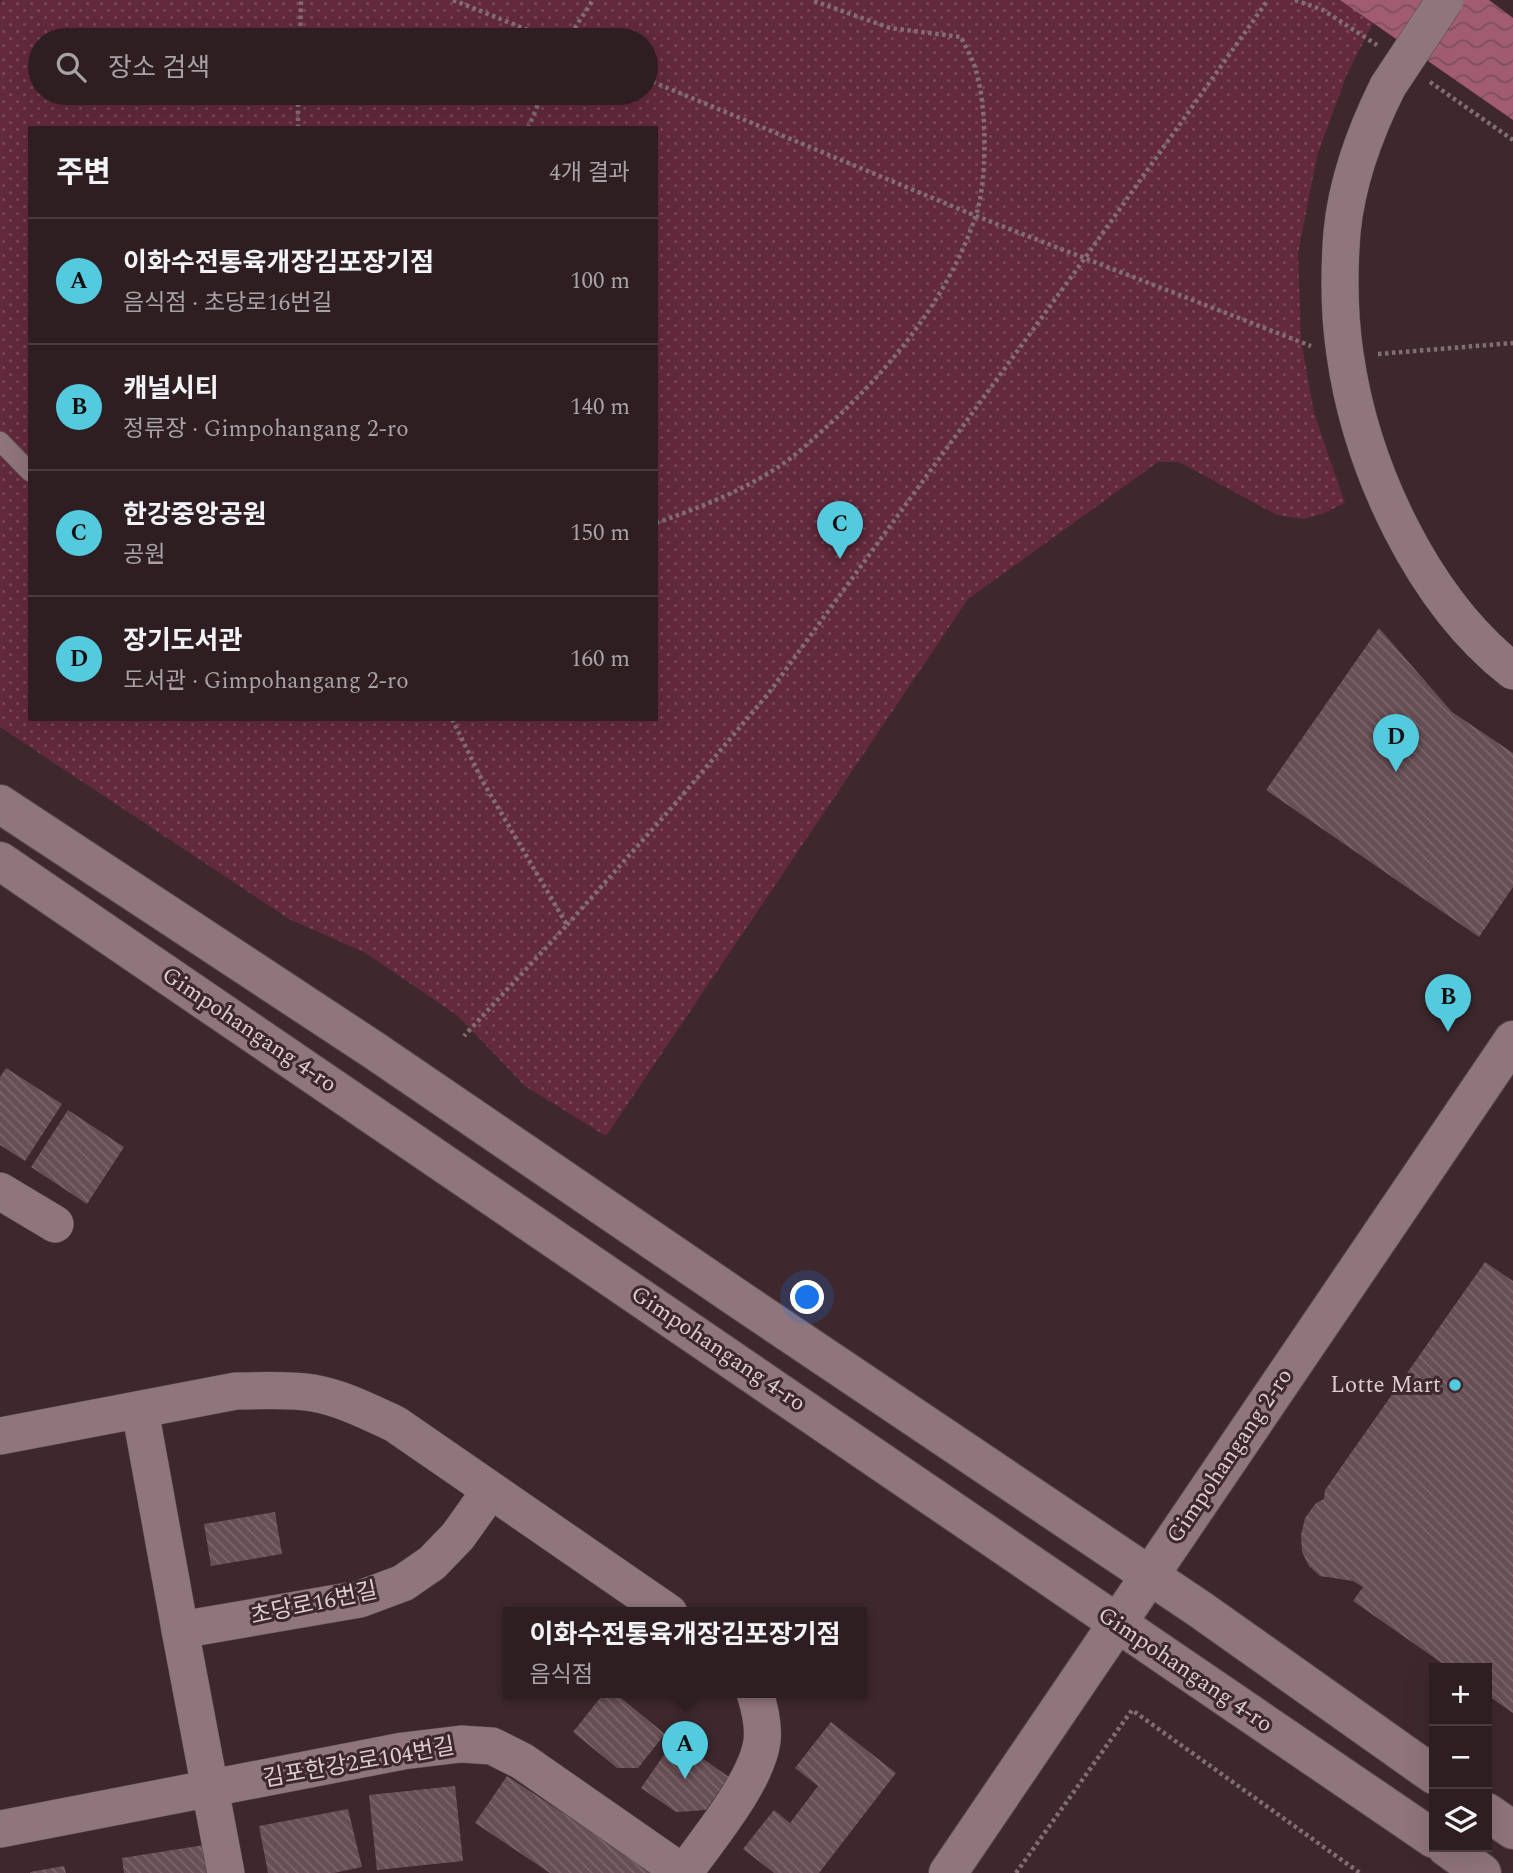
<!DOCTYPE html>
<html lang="ko">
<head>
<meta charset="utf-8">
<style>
	body { margin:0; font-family:Spectral,"Noto Sans KR",serif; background:#3a2b2f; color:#f1f3f6 }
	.controls { position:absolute; right:21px; bottom:21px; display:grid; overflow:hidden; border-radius:0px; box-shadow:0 7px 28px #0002 }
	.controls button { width:63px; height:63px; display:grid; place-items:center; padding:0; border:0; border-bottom:2px solid #493c40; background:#2e1e22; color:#f1f3f6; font:35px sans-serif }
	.you { position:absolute; left:808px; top:1298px; width:24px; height:24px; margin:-18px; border:5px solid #fff; border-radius:50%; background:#1a73e8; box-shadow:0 0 0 10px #1a73e833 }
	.badge { display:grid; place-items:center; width:46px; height:46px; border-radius:50%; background:#54cade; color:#111; font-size:23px; font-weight:700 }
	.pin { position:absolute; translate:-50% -58px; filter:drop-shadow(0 2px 4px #0008) }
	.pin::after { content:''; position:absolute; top:37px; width:24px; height:21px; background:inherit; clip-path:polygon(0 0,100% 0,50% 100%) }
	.popup { position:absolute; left:503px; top:1607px; width:364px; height:91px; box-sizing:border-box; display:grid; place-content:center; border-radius:0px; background:#2e1e22; filter:drop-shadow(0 2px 5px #0005); font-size:23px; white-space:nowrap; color:#a7a2a5 }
	.popup b { font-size:26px; color:#f1f3f6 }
	.popup::after { content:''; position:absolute; left:50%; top:100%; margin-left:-14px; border:14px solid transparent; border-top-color:#2e1e22 }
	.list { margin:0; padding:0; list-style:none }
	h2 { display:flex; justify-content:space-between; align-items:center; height:91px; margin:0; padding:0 28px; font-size:30px }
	h2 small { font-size:23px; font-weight:400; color:#a7a2a5 }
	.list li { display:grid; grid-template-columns:46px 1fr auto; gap:21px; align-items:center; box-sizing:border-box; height:126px; padding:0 28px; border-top:2px solid #493c40 }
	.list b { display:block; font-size:26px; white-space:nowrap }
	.list p { margin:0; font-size:23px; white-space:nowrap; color:#a7a2a5 }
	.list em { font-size:23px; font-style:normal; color:#a7a2a5 }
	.icon { flex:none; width:38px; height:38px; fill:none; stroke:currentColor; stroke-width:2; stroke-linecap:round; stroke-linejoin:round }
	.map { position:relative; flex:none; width:1513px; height:1873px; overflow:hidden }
	.search { position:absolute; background:#2e1e22; box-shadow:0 7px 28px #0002; left:28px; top:28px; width:630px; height:77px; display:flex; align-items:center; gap:18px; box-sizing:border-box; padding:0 24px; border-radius:38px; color:#a7a2a5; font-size:26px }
	.panel { position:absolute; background:#2e1e22; box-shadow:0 7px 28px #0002; left:28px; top:126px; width:630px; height:595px; border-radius:0px }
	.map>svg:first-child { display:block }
	.grass { fill:url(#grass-dots); fill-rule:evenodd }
	.water { fill:url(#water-waves) }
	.building { fill:url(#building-back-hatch) }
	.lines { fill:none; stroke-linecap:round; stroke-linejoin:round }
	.service-casing { stroke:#57464b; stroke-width:21 }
	.minor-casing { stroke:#57464b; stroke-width:38 }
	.tertiary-casing { stroke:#57464b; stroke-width:40 }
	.path { stroke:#816e73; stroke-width:4.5; stroke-dasharray:3.5 3.5; stroke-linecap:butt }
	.service { stroke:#8f757c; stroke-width:19 }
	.minor { stroke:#8f757c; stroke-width:37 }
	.tertiary { stroke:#8f757c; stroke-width:38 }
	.minor-bridge-casing { stroke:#57464b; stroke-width:38; stroke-linecap:butt }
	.minor-bridge { stroke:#8f757c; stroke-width:37 }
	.poi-dot { fill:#54cade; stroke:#3e282e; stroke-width:2.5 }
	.labels { text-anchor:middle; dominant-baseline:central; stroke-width:6; stroke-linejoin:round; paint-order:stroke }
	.street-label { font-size:23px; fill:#dbcdd1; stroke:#3e282e }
	.poi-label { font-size:23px; fill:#dbcdd1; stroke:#3e282e; text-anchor:end }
</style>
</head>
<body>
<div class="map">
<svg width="1513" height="1873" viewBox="0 0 1513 1873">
	<defs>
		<pattern id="grass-dots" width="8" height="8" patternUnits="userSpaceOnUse" patternTransform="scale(1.75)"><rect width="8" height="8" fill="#63293d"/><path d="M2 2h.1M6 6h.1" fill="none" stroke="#794758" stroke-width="1.8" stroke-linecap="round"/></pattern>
		<pattern id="water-waves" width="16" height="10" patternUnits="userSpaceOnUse" patternTransform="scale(1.75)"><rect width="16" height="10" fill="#a25c72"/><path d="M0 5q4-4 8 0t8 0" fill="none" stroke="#7c505e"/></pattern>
		<pattern id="building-back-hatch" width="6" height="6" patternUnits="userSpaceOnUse" patternTransform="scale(1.75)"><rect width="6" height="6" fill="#674f55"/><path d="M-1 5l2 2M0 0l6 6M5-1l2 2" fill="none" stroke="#7c676c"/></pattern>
	</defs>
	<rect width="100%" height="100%" fill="#3e282e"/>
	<path class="grass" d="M 2,0 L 1385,0 L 1347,74 L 1317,156 L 1298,254 L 1301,339 L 1314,413 L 1345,503 L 1322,514 L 1303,519 L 1277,515 L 1179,462 L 1158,462 L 968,599 L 606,1136 L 525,1086 L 458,1016 L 364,952 L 289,919 L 0,727 L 0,3 ZM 40,40 L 646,40 L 646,93 L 40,93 ZM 30,128 L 656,128 L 656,719 L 30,719 Z"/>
	<polygon class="water" points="1340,0 1489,0 1513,18 1513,120"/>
	<g class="building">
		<polygon points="1379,628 1452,712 1513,753 1513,887 1479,937 1266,790"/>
		<polygon points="6,1068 62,1104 25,1161 0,1145 0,1077"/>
		<polygon points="68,1110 124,1147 87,1204 31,1167"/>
		<polygon points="1485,1262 1513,1281 1513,1713 1487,1695 1487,1668 1449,1668 1353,1601 1363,1587 1353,1581 1320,1576 1309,1566 1302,1552 1301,1535 1305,1518 1316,1503 1324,1499 1325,1490"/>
		<polygon points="275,1512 282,1554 211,1566 204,1524"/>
		<polygon points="604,1693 615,1693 665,1734 638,1768 617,1768 573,1732"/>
		<polygon points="831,1722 896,1773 819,1873 774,1873 743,1849 774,1810 790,1823 818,1786 795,1768"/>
		<polygon points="675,1739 729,1777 706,1810 676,1812 641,1788"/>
		<polygon points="507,1776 650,1870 651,1873 550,1873 475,1823"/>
		<polygon points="455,1786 463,1861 377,1870 369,1795"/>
		<polygon points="348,1809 362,1867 334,1873 268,1873 259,1826"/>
		<polygon points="204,1845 209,1873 124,1873 122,1858"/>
		<polygon points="64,1866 66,1873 30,1873 30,1872"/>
	</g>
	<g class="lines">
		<g class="service-casing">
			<polyline id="service" points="0,441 30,472"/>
		</g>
		<g class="minor-casing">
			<g id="minor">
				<path d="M 1388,86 C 1365,132 1347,180 1342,232 C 1339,271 1339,314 1345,354 C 1361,467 1422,600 1513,671"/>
				<polyline points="0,1191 55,1224"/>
				<polyline points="140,1410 180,1630 360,1599 403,1583 432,1563 458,1536 490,1491"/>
				<path d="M 0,1436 L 236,1391 C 261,1391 288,1389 313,1393 C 342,1398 369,1412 395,1424 L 669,1613"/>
				<polyline points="180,1630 226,1873"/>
				<polyline points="0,1829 403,1751 461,1744 492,1746 522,1761 683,1873"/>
				<path d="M 684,1873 C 708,1839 757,1781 762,1741 C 764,1725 760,1709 755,1693"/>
			</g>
		</g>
		<g class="tertiary-casing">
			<g id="tertiary">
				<polyline points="0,804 375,1051 740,1300 1201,1610 1434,1775"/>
				<polyline points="0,861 1434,1839"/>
				<polyline points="1487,1812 1513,1830"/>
				<polyline points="1446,1847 1482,1873"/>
				<polyline points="948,1873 1513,1040"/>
			</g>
		</g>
		<g class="path">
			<polyline points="453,0 553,40"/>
			<polyline points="1295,0 1323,10 1377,45"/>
			<polyline points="300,40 301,0"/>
			<polyline points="567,40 593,0"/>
			<polyline points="646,79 976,216 1311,346"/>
			<polyline points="1430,82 1513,140"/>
			<polyline points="298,128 298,93"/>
			<polyline points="528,128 543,93"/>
			<polyline points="1378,354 1513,343"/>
			<path d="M 656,523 C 696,509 737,493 772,471 C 795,457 814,438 834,420 C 894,364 948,297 975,218 C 988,183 987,106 976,71 C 973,59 966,48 961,37 L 890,28 L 811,0"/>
			<polyline points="452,719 483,782 567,925 464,1036"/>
			<polyline points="567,925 675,804 768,694 1085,258 1268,0"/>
			<polyline points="1016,1873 1132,1710 1360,1873"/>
		</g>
		<use href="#service" class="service"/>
		<use href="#minor" class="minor"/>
		<use href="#tertiary" class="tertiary"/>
		<g class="minor-bridge-casing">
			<polyline id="minor-bridge" points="1388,86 1445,0"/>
		</g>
		<use href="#minor-bridge" class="minor-bridge"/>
	</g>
	<circle class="poi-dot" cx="1455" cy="1385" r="7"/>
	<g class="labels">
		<g class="street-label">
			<text transform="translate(249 1030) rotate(34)">Gimpohangang 4-ro</text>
			<text transform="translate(718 1349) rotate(34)">Gimpohangang 4-ro</text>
			<text transform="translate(1230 1456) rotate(-56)">Gimpohangang 2-ro</text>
			<text transform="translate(314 1604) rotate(-12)">초당로16번길</text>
			<text transform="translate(1185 1670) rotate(34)">Gimpohangang 4-ro</text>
			<text transform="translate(359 1763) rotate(-10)">김포한강2로104번길</text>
		</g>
		<g class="poi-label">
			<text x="1441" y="1385">Lotte Mart</text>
		</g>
	</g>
</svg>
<div class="controls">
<button>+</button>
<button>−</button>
<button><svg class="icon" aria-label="layers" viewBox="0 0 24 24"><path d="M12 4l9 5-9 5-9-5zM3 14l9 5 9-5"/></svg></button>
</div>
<div class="you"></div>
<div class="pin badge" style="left:685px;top:1779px">A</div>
<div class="popup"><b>이화수전통육개장김포장기점</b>음식점</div>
<div class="pin badge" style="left:1448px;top:1032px">B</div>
<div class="pin badge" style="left:840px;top:559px">C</div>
<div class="pin badge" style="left:1396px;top:772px">D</div>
<div class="search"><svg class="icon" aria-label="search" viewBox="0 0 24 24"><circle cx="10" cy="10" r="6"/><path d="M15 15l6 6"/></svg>장소 검색</div>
<section class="panel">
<h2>주변<small>4개 결과</small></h2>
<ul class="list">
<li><span class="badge">A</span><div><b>이화수전통육개장김포장기점</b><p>음식점 · 초당로16번길</p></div><em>100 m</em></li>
<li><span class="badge">B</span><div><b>캐널시티</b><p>정류장 · Gimpohangang 2-ro</p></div><em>140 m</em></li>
<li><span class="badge">C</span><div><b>한강중앙공원</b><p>공원</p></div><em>150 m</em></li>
<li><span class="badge">D</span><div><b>장기도서관</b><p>도서관 · Gimpohangang 2-ro</p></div><em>160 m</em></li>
</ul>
</section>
</div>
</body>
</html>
